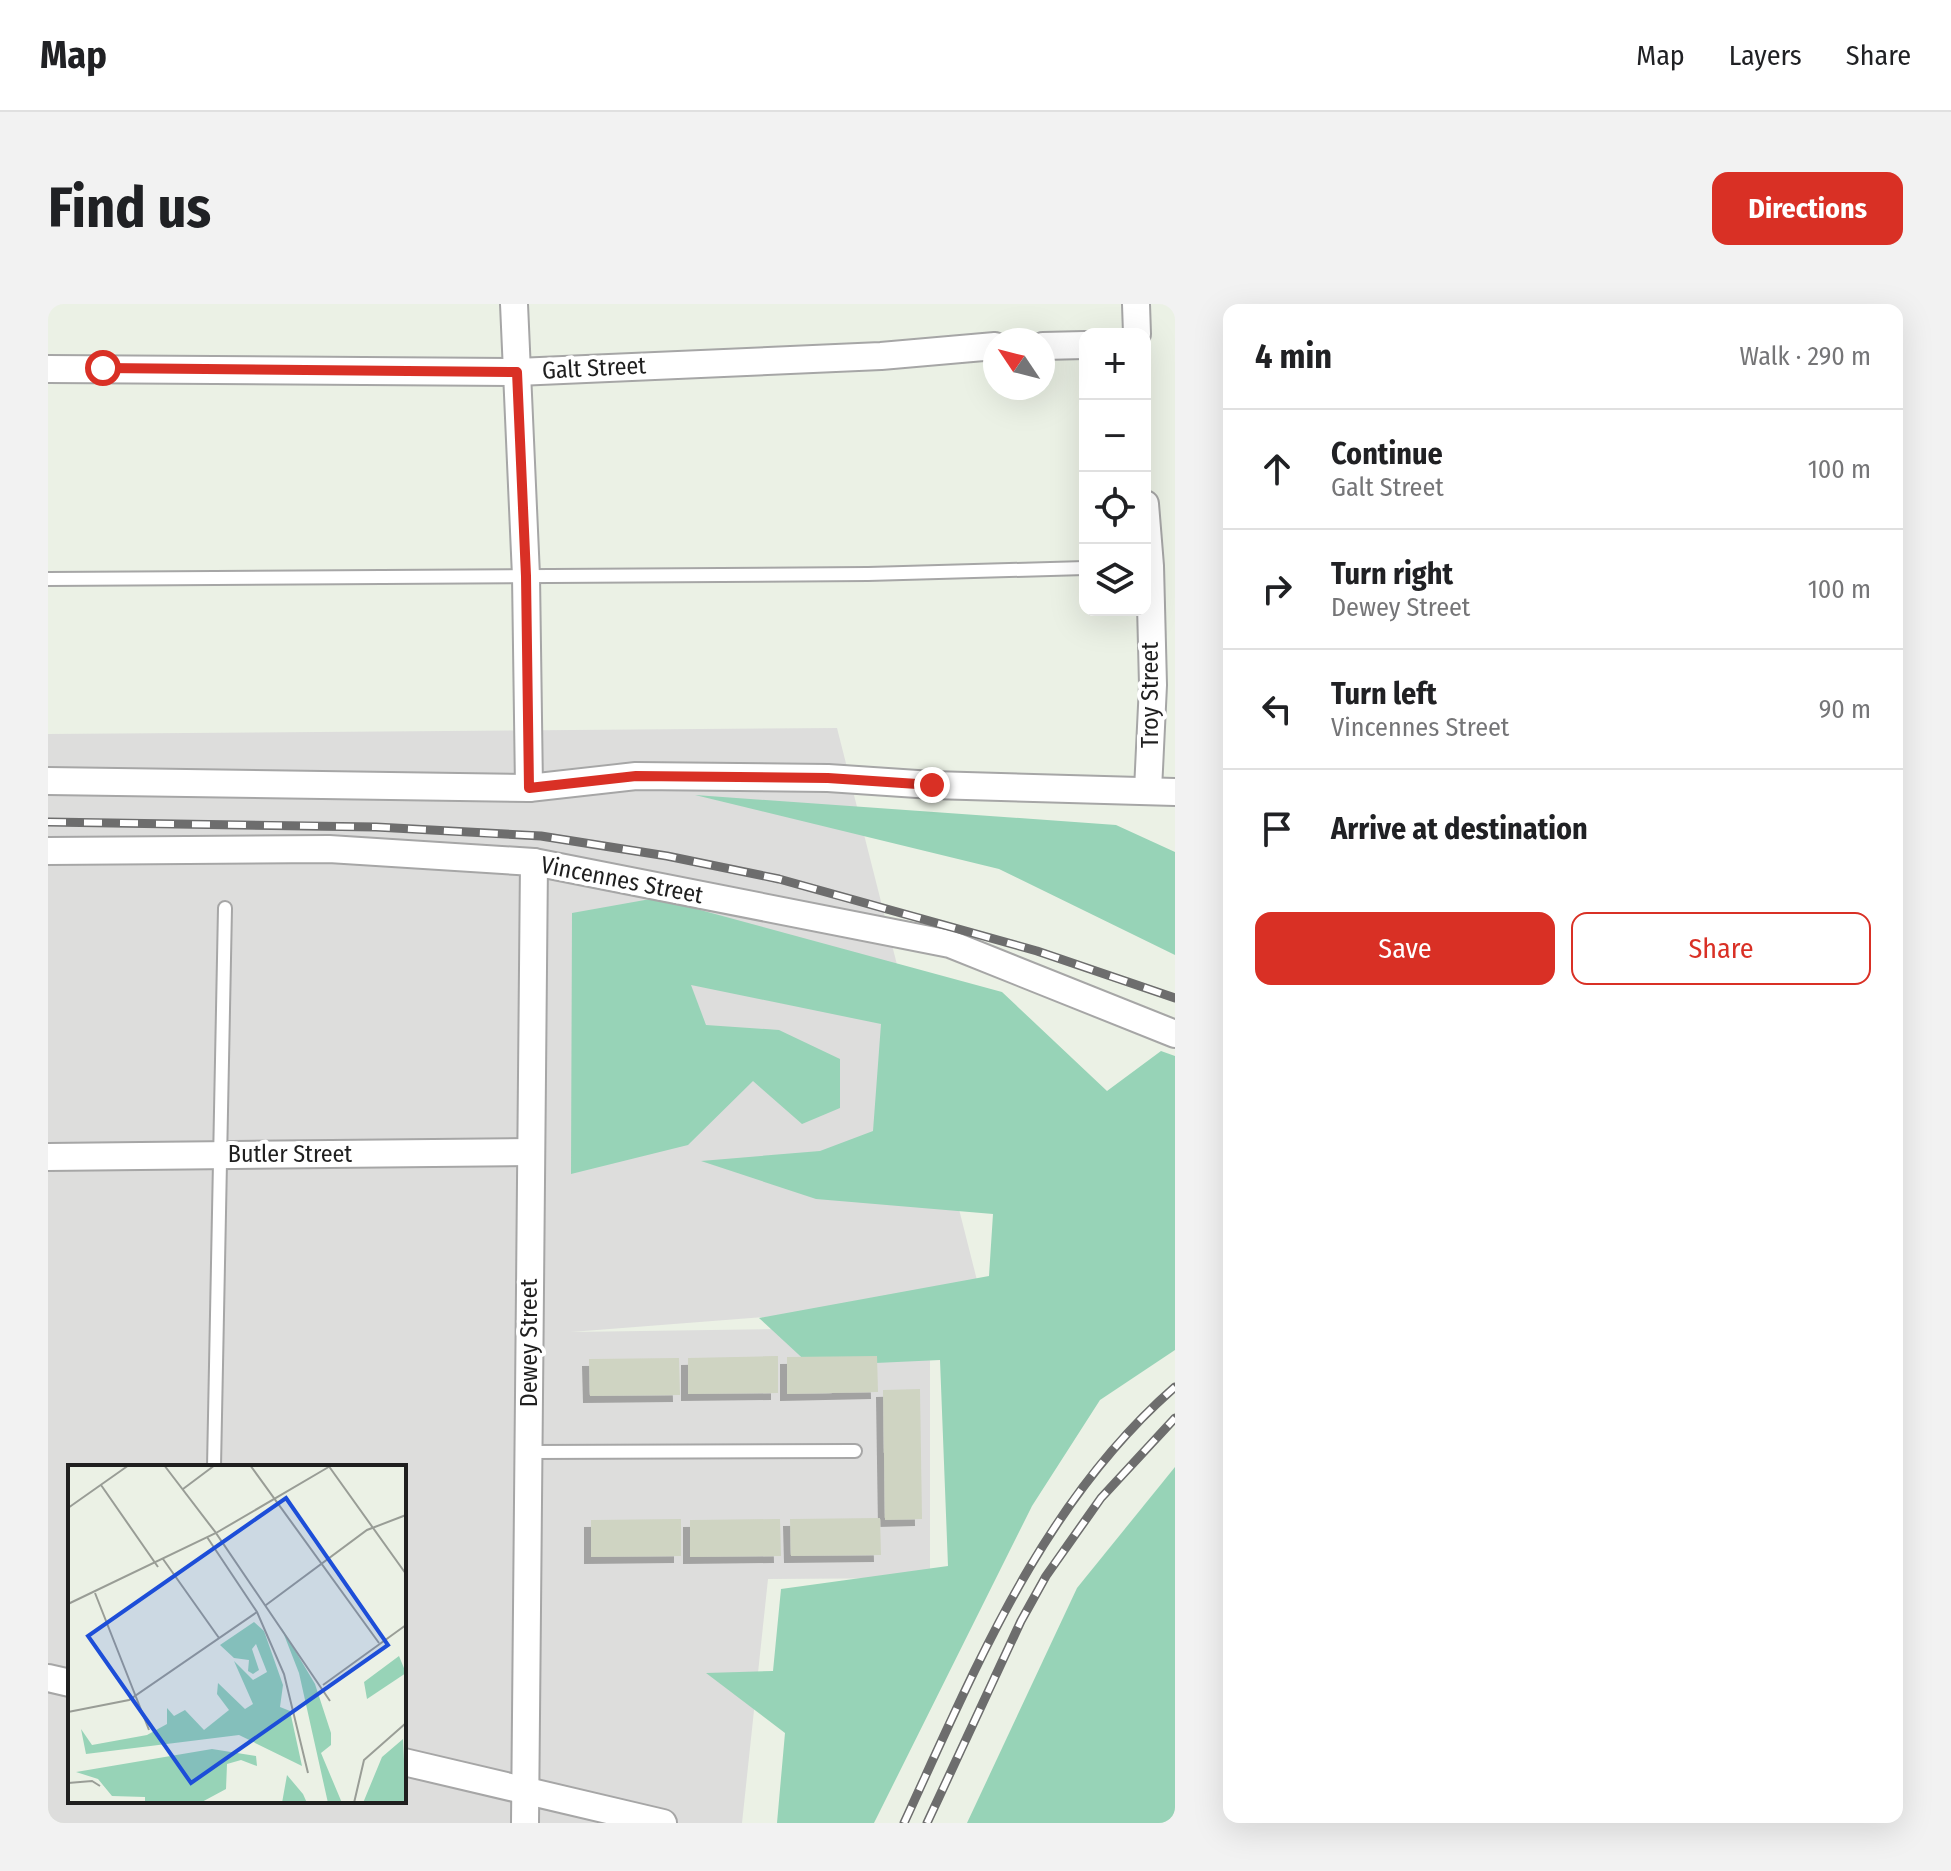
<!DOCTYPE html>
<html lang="en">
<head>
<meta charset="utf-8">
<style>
	body { margin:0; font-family:"Fira Sans Condensed",sans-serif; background:#f2f2f2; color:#202124 }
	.controls { position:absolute; right:24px; top:24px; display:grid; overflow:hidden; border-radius:16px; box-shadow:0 8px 32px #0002 }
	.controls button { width:72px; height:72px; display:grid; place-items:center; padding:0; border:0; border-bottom:2px solid #e0e0e0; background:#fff; color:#202124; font:40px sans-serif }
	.compass { position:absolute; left:935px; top:24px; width:72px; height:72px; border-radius:50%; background:#fff; box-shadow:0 8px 32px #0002; rotate:305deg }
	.stop { position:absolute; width:24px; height:24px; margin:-18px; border:6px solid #d93025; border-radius:50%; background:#fff }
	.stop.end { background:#d93025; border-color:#fff; box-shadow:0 2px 8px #0008 }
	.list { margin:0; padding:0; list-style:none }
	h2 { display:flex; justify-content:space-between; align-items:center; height:104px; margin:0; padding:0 32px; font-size:34px }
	h2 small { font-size:26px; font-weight:400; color:#757577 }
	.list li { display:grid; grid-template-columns:52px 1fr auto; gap:24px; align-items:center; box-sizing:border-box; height:120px; padding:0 32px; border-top:2px solid #e0e0e0 }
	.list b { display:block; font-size:30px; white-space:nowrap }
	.list p { margin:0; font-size:26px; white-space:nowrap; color:#757577 }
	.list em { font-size:26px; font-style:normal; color:#757577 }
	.actions { display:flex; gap:16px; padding:24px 32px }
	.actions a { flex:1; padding:18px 0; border:2px solid #d93025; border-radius:16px; text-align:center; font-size:28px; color:#d93025 }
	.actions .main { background:#d93025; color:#fff }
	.icon { flex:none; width:44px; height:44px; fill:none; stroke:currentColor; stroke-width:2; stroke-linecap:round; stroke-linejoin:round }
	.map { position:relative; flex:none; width:1127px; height:1519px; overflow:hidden; border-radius:16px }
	header { display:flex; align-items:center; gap:48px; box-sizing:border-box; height:112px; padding:0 40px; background:#fff; border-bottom:2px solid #e0e0e0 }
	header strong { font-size:38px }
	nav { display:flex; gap:44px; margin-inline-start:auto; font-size:28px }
	.intro { display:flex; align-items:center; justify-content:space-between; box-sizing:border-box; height:192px; padding:0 48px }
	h1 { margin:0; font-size:56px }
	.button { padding:20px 36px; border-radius:16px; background:#d93025; color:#fff; font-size:28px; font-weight:700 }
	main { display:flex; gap:48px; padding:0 48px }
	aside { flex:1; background:#fff; border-radius:16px; box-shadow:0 8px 32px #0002 }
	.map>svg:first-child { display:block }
	.residential { fill:#dddddc; fill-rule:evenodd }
	.forest { fill:#97d3b7 }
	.building { fill:#cfd4c2; filter:url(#shadow) }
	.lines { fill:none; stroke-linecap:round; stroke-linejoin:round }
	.service-casing { stroke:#a6a6a6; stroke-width:16 }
	.minor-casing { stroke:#a6a6a6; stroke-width:30 }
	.service { stroke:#fff; stroke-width:12 }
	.minor { stroke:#fff; stroke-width:26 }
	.rail-casing { stroke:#6d6d6d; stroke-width:9 }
	.rail { stroke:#fff; stroke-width:6; stroke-dasharray:18; stroke-linecap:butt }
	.route { stroke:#d93025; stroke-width:10 }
	.labels { text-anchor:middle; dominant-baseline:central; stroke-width:8; stroke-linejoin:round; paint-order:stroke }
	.street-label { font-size:24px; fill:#1f1f1f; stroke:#fff }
	.inset-road { fill:none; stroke:#999d96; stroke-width:2 }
	.view { fill:#1d4ed8; fill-opacity:0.15; stroke:#1d4ed8; stroke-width:4 }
	.inset-edge { fill:none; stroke:#1f1f1f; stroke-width:4 }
</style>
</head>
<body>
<header>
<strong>Map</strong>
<nav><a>Map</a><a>Layers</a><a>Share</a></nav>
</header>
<div class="intro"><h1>Find us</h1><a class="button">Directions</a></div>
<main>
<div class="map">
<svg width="1127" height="1519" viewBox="0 0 1127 1519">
	<defs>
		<filter id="shadow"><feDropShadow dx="-7" dy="7" stdDeviation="0" flood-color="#0004"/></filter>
	</defs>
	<rect width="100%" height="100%" fill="#ebf1e5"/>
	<path class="residential" d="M 789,424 L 934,996 L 523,1028 L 882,1023 L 882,1274 L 720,1275 L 694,1519 L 0,1519 L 0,430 ZM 22,1163 L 356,1163 L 356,1497 L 22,1497 Z"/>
	<g class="forest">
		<polygon points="647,491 1068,521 1127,548 1127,651 951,565"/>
		<polygon points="608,594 954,688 1059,787 1113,747 1127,752 1127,1046 1052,1096 984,1202 826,1519 729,1519 737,1429 658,1369 725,1367 733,1285 900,1262 892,1056 763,1062 711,1014 941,972 945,910 768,895 653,857 772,847 825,827 833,720 643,681 658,721 731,726 792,755 792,804 754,820 705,777 640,841 523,870 524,609"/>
		<polygon points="1127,1163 1127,1519 919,1519 1029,1284"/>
	</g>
	<g class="building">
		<polygon points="730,1052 730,1089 640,1090 640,1054"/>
		<polygon points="829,1052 830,1088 739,1090 739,1053"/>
		<polygon points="631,1054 632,1091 542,1092 541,1055"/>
		<polygon points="872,1085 874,1215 837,1216 835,1086"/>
		<polygon points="832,1214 833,1251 743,1252 742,1215"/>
		<polygon points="633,1215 633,1252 543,1253 543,1216"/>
		<polygon points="732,1215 733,1252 642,1253 642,1216"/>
	</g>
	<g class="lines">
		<g class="service-casing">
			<g id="service">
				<polyline points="0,275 820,270 1037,264"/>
				<polyline points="481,1148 807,1147"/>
				<polyline points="166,1163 177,604"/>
			</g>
		</g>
		<g class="minor-casing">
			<g id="minor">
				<polyline points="466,0 478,272 481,484"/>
				<polyline points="1088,0 1089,30"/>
				<polyline points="995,42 1037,41"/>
				<polyline points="0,65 469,68 833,52 947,42"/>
				<polyline points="1097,200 1102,262 1105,381 1100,486"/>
				<polyline points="0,477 481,484 588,472 780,474 884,481 1127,488"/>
				<polyline points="0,547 281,545 486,558 902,640 1127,730"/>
				<polyline points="0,853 483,848"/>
				<polyline points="0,1374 22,1379"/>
				<polyline points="356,1458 615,1519"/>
				<polyline points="477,1519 486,558"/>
			</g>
		</g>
		<use href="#service" class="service"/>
		<use href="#minor" class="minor"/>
		<g class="rail-casing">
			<g id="rail">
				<polyline points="0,518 328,523 493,532 619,552 731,575 989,647 1127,694"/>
				<path d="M 856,1519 C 928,1363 994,1199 1127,1083"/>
				<polyline points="879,1519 973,1317 998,1272 1053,1194 1127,1114"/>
			</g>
		</g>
		<use href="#rail" class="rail"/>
	</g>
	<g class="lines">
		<polyline class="route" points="55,64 469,68 478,272 481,484 588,472 780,474 884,481"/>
	</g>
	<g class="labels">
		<g class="street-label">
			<text transform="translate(546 64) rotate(-3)">Galt Street</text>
			<text transform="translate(1102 391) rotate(-90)">Troy Street</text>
			<text transform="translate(574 576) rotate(11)">Vincennes Street</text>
			<text x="242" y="850">Butler Street</text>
			<text transform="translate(481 1039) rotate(-90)">Dewey Street</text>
		</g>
	</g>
	<g transform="translate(20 1161)">
		<rect width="338" height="338" fill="#ebf1e5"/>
		<path d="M 186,157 L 196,166 L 215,220 L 212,242 L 222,246 L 234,301 L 171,270 L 18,289 L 13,264 L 24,280 L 79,270 L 99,259 L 99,243 L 106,251 L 117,245 L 136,265 L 161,245 L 149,229 L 150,218 L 177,244 L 185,239 L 166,196 L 185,215 L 199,207 L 188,179 L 184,184 L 191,205 L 185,209 L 180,206 L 181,195 L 166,193 L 152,180 ZM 213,162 L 247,219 L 263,268 L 263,280 L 253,288 L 274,338 L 260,338 L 231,208 ZM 331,191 L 338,208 L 299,234 L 296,217 ZM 335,274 L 338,338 L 295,338 L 314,292 ZM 144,284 L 188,291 L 189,301 L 173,295 L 159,299 L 158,324 L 132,338 L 77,338 L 77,332 L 44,331 L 30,314 L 8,307 ZM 219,310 L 235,329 L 239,338 L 214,338 Z" fill="#97d3b7"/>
		<path class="inset-road" d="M 182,0 L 311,178M 260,0 L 338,109M 33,20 L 90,102M 115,24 L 147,0M 0,43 L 61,0M 139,72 L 189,147 L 216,209 L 240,308M 95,94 L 151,173M 27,128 L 81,265M 0,139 L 148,68 L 96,0M 198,140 L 299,65 L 338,50M 255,220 L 338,160M 262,236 L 148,68 L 264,0M 0,247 L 61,235 L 189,147M 0,318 L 24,316 L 32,321M 286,338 L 296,295 L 338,258"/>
		<path class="view" d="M 218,33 L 320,180 L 123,318 L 20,171 Z"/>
		<rect width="338" height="338" class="inset-edge"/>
	</g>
</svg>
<div class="controls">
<button>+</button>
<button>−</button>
<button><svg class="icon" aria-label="locate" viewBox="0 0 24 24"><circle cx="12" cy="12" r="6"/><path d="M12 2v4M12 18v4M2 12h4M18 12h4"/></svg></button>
<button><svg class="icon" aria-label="layers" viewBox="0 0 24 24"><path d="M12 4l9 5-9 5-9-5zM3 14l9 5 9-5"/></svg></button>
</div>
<svg class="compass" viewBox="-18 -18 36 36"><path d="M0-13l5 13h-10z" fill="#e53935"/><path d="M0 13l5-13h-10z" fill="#757577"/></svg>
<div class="stop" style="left:55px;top:64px"></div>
<div class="stop end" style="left:884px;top:481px"></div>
</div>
<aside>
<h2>4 min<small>Walk · 290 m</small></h2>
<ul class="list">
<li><svg class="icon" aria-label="ahead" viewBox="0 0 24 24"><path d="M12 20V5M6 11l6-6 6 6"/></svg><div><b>Continue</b><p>Galt Street</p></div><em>100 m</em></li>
<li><svg class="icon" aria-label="right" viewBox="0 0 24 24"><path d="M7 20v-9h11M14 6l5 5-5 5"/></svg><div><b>Turn right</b><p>Dewey Street</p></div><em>100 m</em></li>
<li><svg class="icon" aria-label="left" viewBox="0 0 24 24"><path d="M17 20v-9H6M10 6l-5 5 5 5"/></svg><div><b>Turn left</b><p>Vincennes Street</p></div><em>90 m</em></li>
<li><svg class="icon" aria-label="arrive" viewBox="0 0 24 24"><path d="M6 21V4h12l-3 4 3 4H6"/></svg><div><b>Arrive at destination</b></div></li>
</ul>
<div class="actions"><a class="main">Save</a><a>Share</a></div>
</aside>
</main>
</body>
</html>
